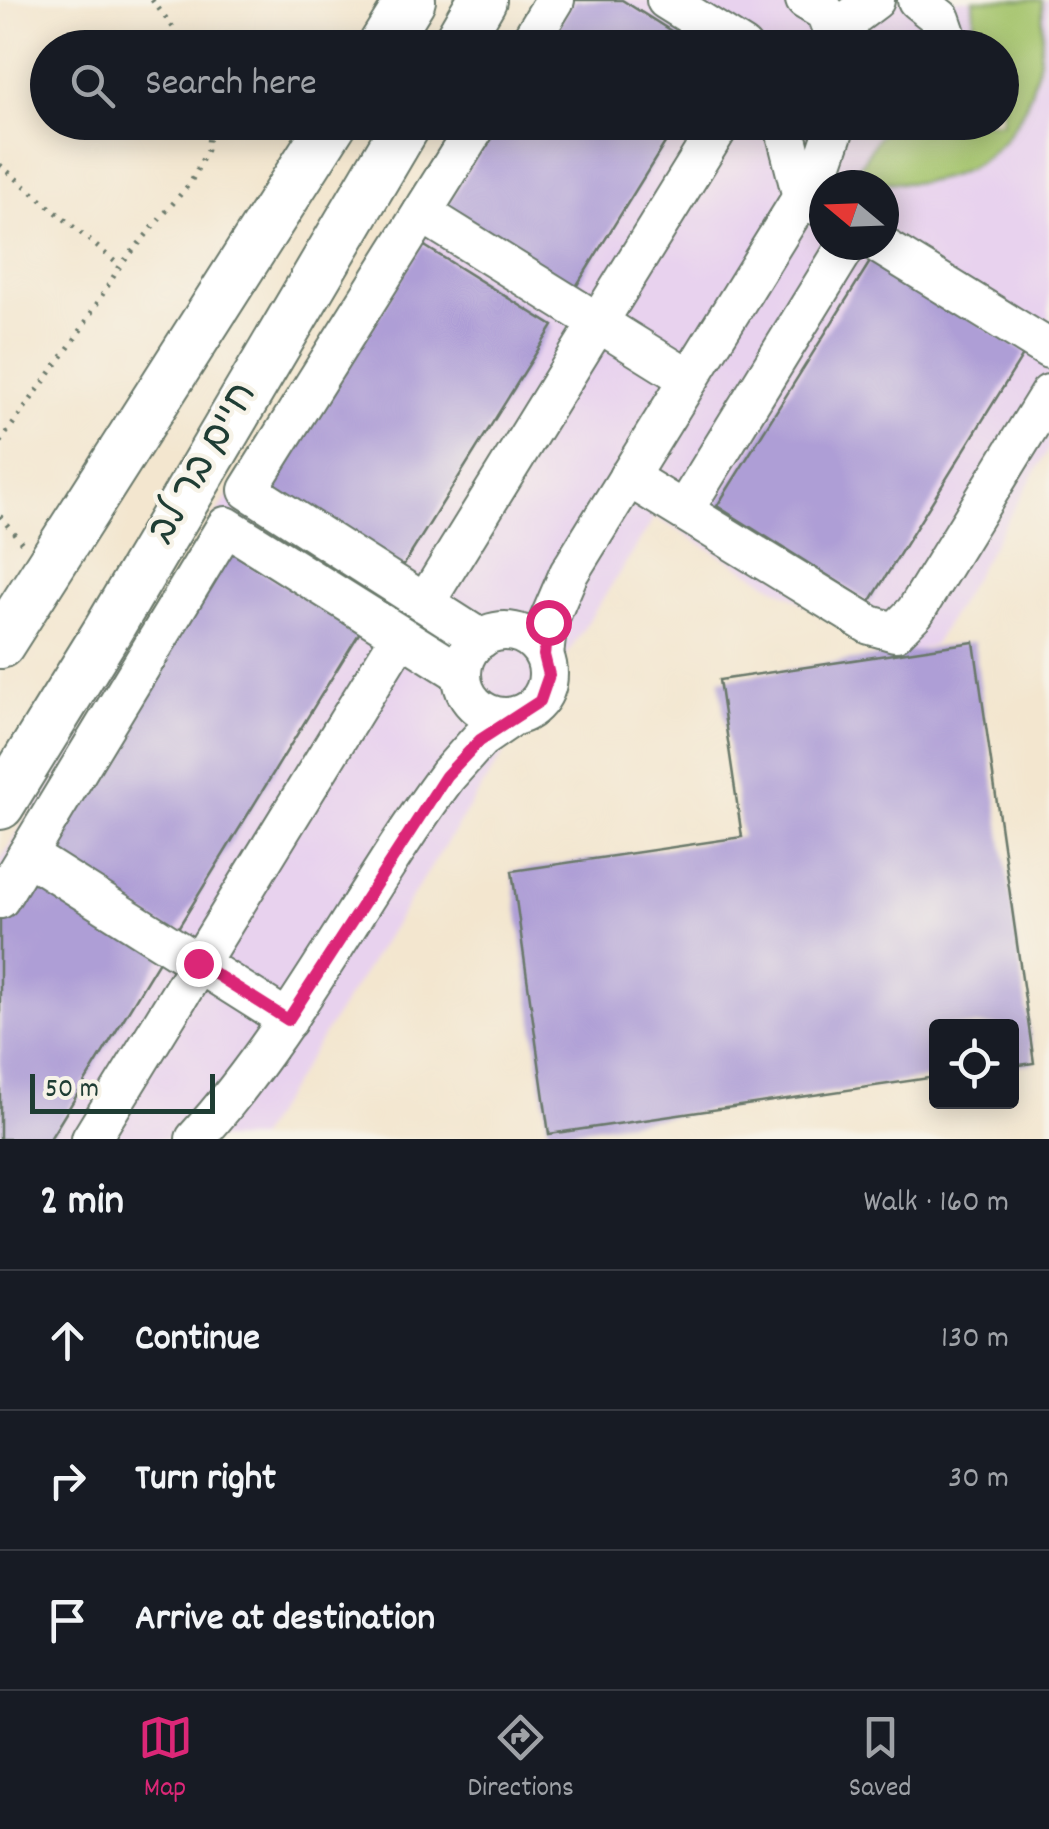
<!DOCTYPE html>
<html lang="en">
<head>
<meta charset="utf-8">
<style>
	body { margin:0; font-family:Dekko,"Playpen Sans Hebrew",sans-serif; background:#20242c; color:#f1f3f6 }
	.controls { position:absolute; right:30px; bottom:30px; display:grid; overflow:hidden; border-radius:10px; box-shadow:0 5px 25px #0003 }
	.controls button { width:90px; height:90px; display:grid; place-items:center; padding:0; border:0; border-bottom:2px solid #363941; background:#171b24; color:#f1f3f6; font:50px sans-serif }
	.compass { position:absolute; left:809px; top:170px; width:90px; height:90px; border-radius:50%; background:#171b24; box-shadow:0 5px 25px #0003; rotate:289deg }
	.scale { position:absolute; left:30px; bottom:25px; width:185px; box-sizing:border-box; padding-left:10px; border:5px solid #1f3d34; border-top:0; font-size:28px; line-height:35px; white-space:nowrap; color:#1f3d34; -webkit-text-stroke:8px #f7f3e8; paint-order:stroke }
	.stop { position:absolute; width:30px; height:30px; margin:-22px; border:8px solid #db2777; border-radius:50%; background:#fff }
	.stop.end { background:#db2777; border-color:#fff; box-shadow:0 2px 10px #0008 }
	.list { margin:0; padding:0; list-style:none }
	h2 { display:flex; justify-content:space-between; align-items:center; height:130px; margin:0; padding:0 40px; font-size:42px }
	h2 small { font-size:32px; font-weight:400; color:#9ea1a6 }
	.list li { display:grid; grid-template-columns:65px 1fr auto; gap:30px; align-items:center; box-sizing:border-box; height:140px; padding:0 40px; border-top:2px solid #363941 }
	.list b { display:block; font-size:38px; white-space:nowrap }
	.list em { font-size:32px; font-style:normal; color:#9ea1a6 }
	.icon { flex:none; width:55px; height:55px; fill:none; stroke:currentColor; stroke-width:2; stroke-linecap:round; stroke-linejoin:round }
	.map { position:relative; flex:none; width:1049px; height:1139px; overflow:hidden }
	.search { position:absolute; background:#171b24; box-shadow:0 5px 25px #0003; left:30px; right:30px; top:30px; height:110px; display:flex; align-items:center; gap:25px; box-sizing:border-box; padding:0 35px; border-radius:55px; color:#9ea1a6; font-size:38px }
	.sheet { height:550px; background:#171b24 }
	nav { display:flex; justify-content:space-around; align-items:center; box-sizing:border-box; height:140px; border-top:2px solid #363941; background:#171b24; font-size:28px; color:#9ea1a6 }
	nav a { display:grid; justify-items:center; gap:5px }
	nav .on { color:#db2777 }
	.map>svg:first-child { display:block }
	.built { fill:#e8d2ee; fill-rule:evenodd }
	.green { fill:#a5c46d; stroke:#628050; stroke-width:2.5 }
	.building { fill:#ae9ed6 }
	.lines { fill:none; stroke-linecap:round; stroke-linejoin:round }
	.minor-casing { stroke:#69786a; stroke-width:42 }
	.major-casing { stroke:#69786a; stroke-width:52 }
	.path { stroke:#69786a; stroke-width:5; stroke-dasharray:2.5 8; stroke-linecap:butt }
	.minor { stroke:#fff; stroke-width:38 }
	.major { stroke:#fff; stroke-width:48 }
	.route { stroke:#db2777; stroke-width:12 }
	.labels { text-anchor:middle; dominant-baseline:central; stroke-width:9; stroke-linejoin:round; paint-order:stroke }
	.street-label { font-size:40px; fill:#1f3d34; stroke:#f7f3e8 }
</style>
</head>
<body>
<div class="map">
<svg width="1049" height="1139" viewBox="0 0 1049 1139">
	<rect width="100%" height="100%" fill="#f7f3e8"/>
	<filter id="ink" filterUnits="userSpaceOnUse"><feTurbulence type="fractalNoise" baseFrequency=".01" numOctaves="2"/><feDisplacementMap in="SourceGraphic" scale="20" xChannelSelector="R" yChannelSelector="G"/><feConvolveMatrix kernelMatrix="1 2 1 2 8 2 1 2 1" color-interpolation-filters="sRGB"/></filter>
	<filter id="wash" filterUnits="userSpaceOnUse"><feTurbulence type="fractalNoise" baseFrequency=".0048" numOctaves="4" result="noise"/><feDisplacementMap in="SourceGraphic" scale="40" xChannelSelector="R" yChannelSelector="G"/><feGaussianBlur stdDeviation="2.25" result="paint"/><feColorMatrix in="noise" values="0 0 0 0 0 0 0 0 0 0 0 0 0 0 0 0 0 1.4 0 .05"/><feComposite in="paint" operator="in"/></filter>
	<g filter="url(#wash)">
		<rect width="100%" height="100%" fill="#f3e6cf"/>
		<path class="built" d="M 538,0 L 1049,0 L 1049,449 L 934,645 L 895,657 L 655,517 L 257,1139 L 0,1139 L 0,861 L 461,123 L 1002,122 L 1002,48 L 508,47 ZM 824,185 L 884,185 L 884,245 L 824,245 Z"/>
		<path class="green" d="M 973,0 L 1042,0 C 1049,102 998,194 887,182 L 884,186 L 848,185 L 879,136 L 896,123 L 1002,122 L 1002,48 L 975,47 Z"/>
		<g id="blocks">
			<g class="building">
				<polygon points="575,0 622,0 698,48 545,48"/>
				<polygon points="499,122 678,122 569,298 440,217"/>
				<polygon points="423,245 553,326 395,579 265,498"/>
				<polygon points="873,257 1025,352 870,602 717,506"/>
				<polygon points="225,549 360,632 175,933 40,849"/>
				<polygon points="974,642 1034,1063 1012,1066 1012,1026 936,1026 936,1077 549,1134 512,871 742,837 719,680"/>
				<polygon points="29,870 164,953 50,1139 0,1139 0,917"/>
			</g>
		</g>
	</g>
	<g filter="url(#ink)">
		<use href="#blocks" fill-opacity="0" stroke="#69786a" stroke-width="2.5"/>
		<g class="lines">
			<g class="minor-casing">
				<g id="minor">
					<polyline points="666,0 743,48"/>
					<polyline points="805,0 825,12 839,48"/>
					<polyline points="917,0 941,19 951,48"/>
					<polyline points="526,48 555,0"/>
					<polyline points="840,48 851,18 875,0"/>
					<polyline points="479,122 248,490 481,639"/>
					<polyline points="783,122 802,197 815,205"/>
					<polyline points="422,213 689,379"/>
					<polyline points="880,245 1049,349"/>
					<polyline points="628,477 870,625 895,632 915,612 1049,394"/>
					<polyline points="684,510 847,245"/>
					<polyline points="425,603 722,122"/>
					<circle cx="505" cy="674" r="43"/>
					<polyline points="544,655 548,622 569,573 823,163 837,122"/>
					<polyline points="27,855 288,1020"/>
					<polyline points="0,899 226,526 462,674"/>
					<polyline points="91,1139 390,653"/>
					<path d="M 195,1139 C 295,1029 359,895 447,776 L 480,739 L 512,717"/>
				</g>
			</g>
			<g class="major-casing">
				<g id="major">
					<polyline points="381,48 411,0"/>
					<polyline points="454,48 482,0"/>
					<polyline points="0,644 333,122"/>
					<polyline points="0,805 108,630 408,122"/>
				</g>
			</g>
			<g class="path">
				<polyline points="152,0 189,48"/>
				<polyline points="0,165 120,266"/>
				<polyline points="0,442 77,336 120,266 191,182 207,150 211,122"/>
				<polyline points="0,516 22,543"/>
			</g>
			<use href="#minor" class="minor"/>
			<use href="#major" class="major"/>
		</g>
	</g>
	<g class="lines" filter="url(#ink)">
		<polyline class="route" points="198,963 288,1020 446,776 480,740 540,701 549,675 544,655 548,622"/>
	</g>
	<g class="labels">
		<g class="street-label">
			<text transform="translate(205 464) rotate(-60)">חיים בר לב</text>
		</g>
	</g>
</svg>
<div class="controls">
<button><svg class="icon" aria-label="locate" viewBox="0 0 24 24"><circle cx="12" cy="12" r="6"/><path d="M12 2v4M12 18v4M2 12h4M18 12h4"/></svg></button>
</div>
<svg class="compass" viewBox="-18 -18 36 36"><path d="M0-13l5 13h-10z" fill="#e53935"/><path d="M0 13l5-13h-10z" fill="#9ea1a6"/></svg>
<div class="scale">50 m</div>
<div class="stop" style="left:548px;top:622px"></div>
<div class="stop end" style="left:198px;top:963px"></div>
<div class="search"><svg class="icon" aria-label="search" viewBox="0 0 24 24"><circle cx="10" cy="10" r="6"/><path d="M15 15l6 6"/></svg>Search here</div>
</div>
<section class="sheet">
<h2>2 min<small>Walk · 160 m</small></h2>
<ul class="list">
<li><svg class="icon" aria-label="ahead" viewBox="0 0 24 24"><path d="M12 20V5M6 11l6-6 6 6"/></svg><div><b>Continue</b></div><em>130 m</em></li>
<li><svg class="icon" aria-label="right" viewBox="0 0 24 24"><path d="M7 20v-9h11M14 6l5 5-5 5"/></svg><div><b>Turn right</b></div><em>30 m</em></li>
<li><svg class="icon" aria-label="arrive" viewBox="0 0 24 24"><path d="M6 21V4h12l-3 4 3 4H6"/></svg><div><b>Arrive at destination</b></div></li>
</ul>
</section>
<nav>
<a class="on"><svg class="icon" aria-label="map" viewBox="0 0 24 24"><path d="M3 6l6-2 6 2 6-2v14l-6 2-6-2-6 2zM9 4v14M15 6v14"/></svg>Map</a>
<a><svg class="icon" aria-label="directions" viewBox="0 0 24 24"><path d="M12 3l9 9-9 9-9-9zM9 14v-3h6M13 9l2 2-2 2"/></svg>Directions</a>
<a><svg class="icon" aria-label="saved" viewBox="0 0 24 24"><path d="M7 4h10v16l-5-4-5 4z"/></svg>Saved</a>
</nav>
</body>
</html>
